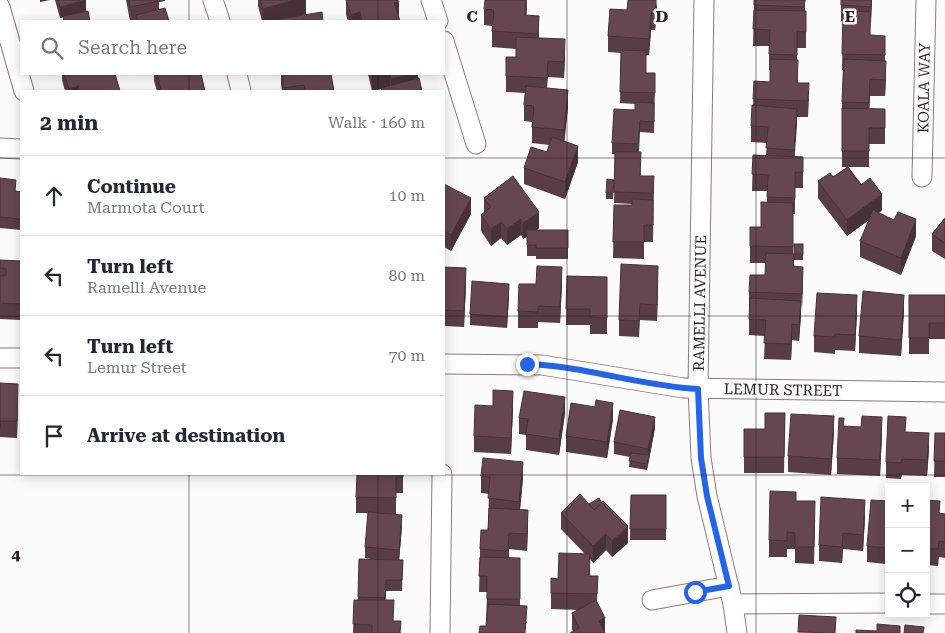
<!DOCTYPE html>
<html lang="en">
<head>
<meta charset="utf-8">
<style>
	body { margin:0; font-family:"Roboto Serif",serif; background:#f2f2f3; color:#1f2937 }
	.controls { position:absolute; right:15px; bottom:15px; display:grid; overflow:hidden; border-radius:0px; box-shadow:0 2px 12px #0003 }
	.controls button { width:45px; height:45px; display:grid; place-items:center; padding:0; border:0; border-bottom:1px solid #e0e1e3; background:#fff; color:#1f2937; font:25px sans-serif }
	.stop { position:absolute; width:15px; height:15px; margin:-11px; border:4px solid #2563eb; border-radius:50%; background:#fff }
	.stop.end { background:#2563eb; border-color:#fff; box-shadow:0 1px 5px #0008 }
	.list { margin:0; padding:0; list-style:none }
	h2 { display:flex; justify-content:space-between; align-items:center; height:65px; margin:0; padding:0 20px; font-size:21px }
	h2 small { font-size:16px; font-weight:400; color:#747a83 }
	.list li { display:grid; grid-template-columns:32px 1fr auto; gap:15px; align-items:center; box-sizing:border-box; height:80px; padding:0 20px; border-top:1px solid #e0e1e3 }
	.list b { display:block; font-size:19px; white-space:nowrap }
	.list p { margin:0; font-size:16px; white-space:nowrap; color:#747a83 }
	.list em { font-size:16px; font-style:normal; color:#747a83 }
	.icon { flex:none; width:28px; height:28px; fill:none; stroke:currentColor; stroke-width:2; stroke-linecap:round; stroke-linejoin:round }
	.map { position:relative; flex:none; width:945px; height:633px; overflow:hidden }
	.search { position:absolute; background:#fff; box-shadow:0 2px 12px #0003; left:20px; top:20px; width:425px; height:55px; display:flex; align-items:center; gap:12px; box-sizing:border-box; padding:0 18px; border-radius:0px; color:#747a83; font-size:19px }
	.panel { position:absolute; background:#fff; box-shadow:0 2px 12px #0003; left:20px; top:90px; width:425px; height:385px; border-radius:0px }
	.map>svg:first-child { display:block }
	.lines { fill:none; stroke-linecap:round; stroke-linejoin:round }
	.minor-casing { stroke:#95757f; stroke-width:21 }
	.minor { stroke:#fff; stroke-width:19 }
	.wall { fill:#583d46 }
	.shaded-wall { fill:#473239 }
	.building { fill:#664751; stroke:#473239 }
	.route { stroke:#2563eb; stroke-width:6 }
	.grid { fill:none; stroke:#2b1f22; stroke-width:1; stroke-opacity:0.55 }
	.labels { text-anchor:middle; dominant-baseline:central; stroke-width:5; stroke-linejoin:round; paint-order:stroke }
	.street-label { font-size:15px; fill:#2b1f22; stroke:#fbfbfb }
	.grid-label { font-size:16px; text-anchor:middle; font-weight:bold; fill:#2b1f22; stroke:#fbfbfb; stroke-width:5; stroke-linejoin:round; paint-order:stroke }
</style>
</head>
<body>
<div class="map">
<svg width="945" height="633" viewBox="0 0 945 633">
	<rect width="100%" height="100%" fill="#fbfbfb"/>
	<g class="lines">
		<g class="minor-casing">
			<g id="minor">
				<polyline points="213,0 220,21"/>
				<polyline points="431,0 438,21"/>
				<polyline points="704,0 698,389 701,458 707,496 733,604 737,633"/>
				<polyline points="0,7 24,91"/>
				<polyline points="444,41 476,144"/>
				<polyline points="237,74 241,91"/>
				<polyline points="0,148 21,149"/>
				<polyline points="922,177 926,0"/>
				<polyline points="0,358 21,358"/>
				<polyline points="444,364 542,365 683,388 945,392"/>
				<polyline points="652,600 729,586"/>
				<polyline points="733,604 889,603"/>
				<polyline points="926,604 945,604"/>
				<polyline points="440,633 442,474"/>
			</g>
		</g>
		<use href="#minor" class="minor"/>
	</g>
	<g class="wall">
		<polygon points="55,0 86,0 86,11 77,14 90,21 63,21 63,17 60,18"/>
		<polygon points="126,0 165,0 165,1 159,2 159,9 169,21 130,21"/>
		<polygon points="258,0 306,0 306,14 298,16 323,21 262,21 258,6"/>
		<polygon points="346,0 398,0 399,18 400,21 348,21 346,15"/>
		<polygon points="527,0 526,15 539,32 539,38 565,55 564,78 548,77 547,88 568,107 564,141 578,162 565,199 524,184 524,168 547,152 549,145 532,143 532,122 524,121 524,105 525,93 506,92 506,76 516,57 516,49 492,47 492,26 484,25 484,9"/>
		<polygon points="754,0 805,0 805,11 806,11 806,48 797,48 797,60 798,83 809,99 808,117 797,117 794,156 803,157 803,188 795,188 795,214 793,214 793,254 794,266 803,283 799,341 792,340 791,360 764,359 765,336 749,335 749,292 765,275 766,263 750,263 750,227 761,227 767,203 767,191 752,191 753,155 766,155 767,143 751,142 751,126 753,106 754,81 770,82 770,70 769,70 769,46 753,46"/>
		<polygon points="841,0 872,0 870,35 885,36 885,61 886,77 885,96 870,96 869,109 885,109 885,144 869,144 869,167 848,167 882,210 879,213 916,236 901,275 860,257 860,241 869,220 847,236 818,198 818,181 833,177 847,167 842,167 842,102 843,70 842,70 843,21 841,21"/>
		<polygon points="610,9 657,12 655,30 651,30 649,55 646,55 646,73 655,84 654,133 640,132 639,152 641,176 654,187 653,242 644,242 644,259 613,258 614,205 632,205 632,204 614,203 615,154 612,154 612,143 635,110 635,104 620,103 621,53 608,52 608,36"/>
		<polygon points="62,74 115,74 120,91 65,91 62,80"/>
		<polygon points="154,74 201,74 205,91 157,91 154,81"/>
		<polygon points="281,74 331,74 334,91 282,91 281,85"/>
		<polygon points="368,74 418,74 418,78 422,91 381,91 381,89 372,91"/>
		<polygon points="0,178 16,191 21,192 21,230 0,228"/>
		<polygon points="444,184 471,214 451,251 444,247"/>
		<polygon points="614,185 613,199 606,199 606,193"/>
		<polygon points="484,198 539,228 537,230 568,230 568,259 536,259 536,256 527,256 527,237 523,239 521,235 507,245 501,238 491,246 481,231 481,215 484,213"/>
		<polygon points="945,218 945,259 932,251 932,234"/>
		<rect x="794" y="244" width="9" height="16"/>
		<polygon points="0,260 21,261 21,320 0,319"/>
		<polygon points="444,267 466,284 464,327 444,326"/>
		<polygon points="567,276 607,277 607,334 590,334 590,325 566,325"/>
		<polygon points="658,282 657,321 640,320 639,337 619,336 619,320"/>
		<polygon points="562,283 560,323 538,322 538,328 518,328 518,311 536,284"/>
		<polygon points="909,295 945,295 945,339 929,339 929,354 909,354"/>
		<polygon points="509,296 507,328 470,325 470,314"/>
		<polygon points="857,311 855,351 835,350 835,354 814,352 814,336"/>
		<polygon points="904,311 901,356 859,353 859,336"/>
		<polygon points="0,383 18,400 17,438 0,437"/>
		<polygon points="513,407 511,454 474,452 474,436"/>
		<polygon points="565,413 559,455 526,450 526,435 519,434 519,418"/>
		<polygon points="785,413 784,473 744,473 744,429 765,429"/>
		<polygon points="613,419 607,458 566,452 566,436"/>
		<polygon points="844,426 882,433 880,476 837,474 837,458"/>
		<polygon points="655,428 647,470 629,467 630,457 614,454 614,442"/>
		<polygon points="834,432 831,475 788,472 788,456"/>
		<polygon points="906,432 929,449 927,476 902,475 901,479 886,478 886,462"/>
		<polygon points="935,433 945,433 945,477 934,477"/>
		<polygon points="403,474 403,493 396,493 396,514 388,514 402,526 399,560 403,560 402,591 386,591 386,600 393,621 401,633 353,633 354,600 358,600 359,559 377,560 365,558 365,547 368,513 356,513 356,497"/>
		<polygon points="481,476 523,478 520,510 528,526 527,551 509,549 509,558 520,558 520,606 527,623 486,626 487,592 479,592 480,557 480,549 488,530 489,494 481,493"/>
		<polygon points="631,495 666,495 666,540 630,540"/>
		<polygon points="926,500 940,513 945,514 945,558 939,557 938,566 926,565"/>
		<polygon points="796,501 815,518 814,564 795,563 795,549 787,549 787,557 769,557 769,540"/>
		<polygon points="889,501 889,544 888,544 886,564 867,562 867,546"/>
		<polygon points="561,513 628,543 612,557 606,550 593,563 590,559 590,576 598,576 597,602 605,618 605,633 573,632 572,629 572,613 578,610 551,609 551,578 558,579 585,554 561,529"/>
		<polygon points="865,517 863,551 843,549 842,563 819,561 819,545"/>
	</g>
	<g class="shaded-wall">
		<polygon points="40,0 50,0 40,2"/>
		<polygon points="86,0 86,11 60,18 60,7"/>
		<polygon points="295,0 306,0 306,14 277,21 263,21 263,9"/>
		<polygon points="526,0 527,9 525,31 525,15"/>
		<polygon points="657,0 657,12 655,30 655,14"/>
		<polygon points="871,0 872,0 871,24"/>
		<polygon points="399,2 399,18 394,3"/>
		<polygon points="360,12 360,21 351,21 351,15"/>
		<polygon points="651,13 651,30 649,55 649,39"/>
		<polygon points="539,16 539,32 538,50 538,34"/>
		<polygon points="565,39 565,55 564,78 564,62"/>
		<polygon points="886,61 886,77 885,96 885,80"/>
		<polygon points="378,74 390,74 390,87 372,91 372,75"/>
		<polygon points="415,74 418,74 418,90 391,91 391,79"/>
		<polygon points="870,79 870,96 869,119 869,103"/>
		<polygon points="78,86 78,91 69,91 69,89"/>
		<polygon points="568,90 568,107 564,146 564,130"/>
		<polygon points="797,109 797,125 794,166 794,150"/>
		<polygon points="578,146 578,162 565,199 565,182"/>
		<polygon points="882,194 882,210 847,236 847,220"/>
		<polygon points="471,198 471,214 451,251 451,235"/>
		<polygon points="539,212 539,228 523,239 523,223"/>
		<polygon points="521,219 521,235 507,245 507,229"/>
		<polygon points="916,219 916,236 901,275 901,258"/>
		<polygon points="501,222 501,238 491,246 491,229"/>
		<polygon points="658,266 658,282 657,321 657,305"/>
		<polygon points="562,267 562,283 560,323 560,307"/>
		<polygon points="803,267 803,283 802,311 802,294"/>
		<polygon points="466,268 466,284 464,327 464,311"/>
		<polygon points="509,284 509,296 507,328 507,317"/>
		<polygon points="857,295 857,311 855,351 855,335"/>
		<polygon points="904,295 904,311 901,356 901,340"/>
		<polygon points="801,301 801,317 799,341 799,325"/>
		<polygon points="792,324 792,340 791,360 791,344"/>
		<polygon points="18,384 18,400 17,438 17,421"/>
		<polygon points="513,391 513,407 511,454 511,438"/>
		<polygon points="565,397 565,413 559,455 559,439"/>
		<polygon points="613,403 613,419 607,458 607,442"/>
		<polygon points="834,416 834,432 831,475 831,459"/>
		<polygon points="655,417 655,428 647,470 648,449"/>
		<polygon points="882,417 882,433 880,476 880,460"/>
		<polygon points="929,433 929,449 927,476 927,460"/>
		<polygon points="523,462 523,478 519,518 519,502"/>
		<polygon points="865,500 865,517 863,551 863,535"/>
		<polygon points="528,510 528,526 527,551 527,534"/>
		<polygon points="402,515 402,526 399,562 399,550"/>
		<polygon points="628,526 628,543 612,557 612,541"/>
		<polygon points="888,527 888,544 886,564 886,548"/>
		<polygon points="509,533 509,549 508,567 508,551"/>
		<polygon points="843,533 843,549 842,563 842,547"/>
		<polygon points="606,534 606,550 593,563 593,546"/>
		<polygon points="605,618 605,633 599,621"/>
	</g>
	<g class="building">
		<polygon points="58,0 86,0 60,7"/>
		<polygon points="129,0 159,0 159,1 130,7"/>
		<polygon points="260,0 295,0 263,9"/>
		<polygon points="346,0 398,0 399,2 394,3 400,21 362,21 360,12 351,15"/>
		<polygon points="485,0 526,0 525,15 539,16 538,34 492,31 494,10 484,9"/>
		<polygon points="628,0 656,0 655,14 651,13 649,39 608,36 610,9 627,10"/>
		<polygon points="754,0 805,0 804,7 754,5"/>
		<polygon points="841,0 871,0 871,7 841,5"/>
		<polygon points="165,8 169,21 138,21 136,15"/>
		<polygon points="754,10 806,11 806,32 797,31 797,55 769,54 770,30 753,29"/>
		<polygon points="88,11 90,21 64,21 63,16"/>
		<polygon points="843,11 870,12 870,35 885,36 885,55 842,54"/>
		<polygon points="322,12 323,21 268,21"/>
		<polygon points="516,37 565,39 564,62 548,61 547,78 506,76 506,57 516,57"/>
		<polygon points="621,50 646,51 646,73 655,73 655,93 620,92"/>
		<polygon points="770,59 798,60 797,83 809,83 808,101 753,99 754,81 770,82"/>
		<polygon points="844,59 886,61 885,80 870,79 869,103 842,102"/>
		<polygon points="64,74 115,74 120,91 80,91 78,86 69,89"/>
		<polygon points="157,74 201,74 205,91 161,91"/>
		<polygon points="282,74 331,74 334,91 306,91 304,85 284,88"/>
		<polygon points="390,74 415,74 391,79"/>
		<polygon points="419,78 422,91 382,91 381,88"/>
		<polygon points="526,86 568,90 564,130 532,127 534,106 524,105"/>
		<polygon points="635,102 654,103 654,122 640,121 638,144 612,143 614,109 635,110"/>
		<polygon points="752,105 797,109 794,150 766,148 768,127 751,126"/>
		<polygon points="842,108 885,109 885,128 869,128 869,151 842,151"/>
		<polygon points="552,137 578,146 565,182 524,168 531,147 547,152"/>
		<polygon points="615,152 641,152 640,176 654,176 653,193 614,192"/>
		<polygon points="753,155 803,157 803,172 795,172 795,198 767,197 768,175 752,174"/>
		<polygon points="848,167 861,185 870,178 882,194 847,220 818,181 830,173 833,177"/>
		<polygon points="513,176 539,212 523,223 521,219 507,229 501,222 491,229 481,215 491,207 484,198"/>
		<polygon points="0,178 16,180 15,191 21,192 21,219 0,217"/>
		<polygon points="607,179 614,180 613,193 606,193"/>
		<polygon points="444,184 471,198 451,235 444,231"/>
		<polygon points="632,199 653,200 653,225 644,225 644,242 613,242 614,205 632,205"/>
		<polygon points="761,202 793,203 793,247 750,246 750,227 761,227"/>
		<polygon points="873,210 894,220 898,212 916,219 901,258 860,241"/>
		<polygon points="945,218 945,243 932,234"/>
		<polygon points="527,230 568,230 568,248 536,248 536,245 527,245"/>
		<rect x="794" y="244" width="9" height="10"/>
		<polygon points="766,253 794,254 793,266 803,267 802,294 749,292 750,275 765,275"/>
		<polygon points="0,260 21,261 21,304 0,303 0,276 6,276 6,268 0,268"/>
		<polygon points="621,264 658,266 657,305 640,304 639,321 619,320"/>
		<polygon points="537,266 562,267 560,307 538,306 538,312 518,311 519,284 536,284"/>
		<polygon points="444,267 466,268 464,311 444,310"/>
		<polygon points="567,276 607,277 607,318 590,317 590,309 566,309"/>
		<polygon points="472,281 509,284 507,317 470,314"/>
		<polygon points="863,291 904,295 901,340 859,336"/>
		<polygon points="817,293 857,295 855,335 835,334 835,337 814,336"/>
		<polygon points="909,295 945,295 945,323 929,323 929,338 909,338"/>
		<polygon points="750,298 801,301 799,325 792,324 791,344 764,343 766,320 749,319"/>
		<polygon points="0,383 18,384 17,421 0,421 0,428"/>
		<polygon points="493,390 513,391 511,438 474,436 475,405 493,406"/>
		<polygon points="524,391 565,397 559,439 526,434 528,419 519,418"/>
		<polygon points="596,400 613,403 607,442 566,436 571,403 595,407"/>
		<polygon points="620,410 655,417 648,449 614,442"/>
		<polygon points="765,413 785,413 784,457 744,457 744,429 765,429"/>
		<polygon points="791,414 834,416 831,459 788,456"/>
		<polygon points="862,416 882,417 880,460 837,458 839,418 844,418 843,426 861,427"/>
		<polygon points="888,416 906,417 905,432 929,433 927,460 902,459 901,463 886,462"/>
		<polygon points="935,433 945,433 945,461 934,461"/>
		<polygon points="631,453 649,455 647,464 629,461"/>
		<polygon points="483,458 523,462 519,502 488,498 490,477 481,476"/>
		<polygon points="357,474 403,474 403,477 396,477 396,498 356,497"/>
		<polygon points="770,491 796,492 796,501 815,501 814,547 795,547 795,533 787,532 787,541 769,540"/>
		<polygon points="580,494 594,510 603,501 628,526 612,541 606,534 593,546 561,513"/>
		<polygon points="631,495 666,495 666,529 630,529"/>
		<polygon points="821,497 865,500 863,535 843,533 842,547 819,545"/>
		<polygon points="599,498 602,503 594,510 589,504"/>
		<polygon points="871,500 889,501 889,527 888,527 886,548 867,546"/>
		<polygon points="926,500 940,501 939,513 945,514 945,542 939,541 938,549 926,549"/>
		<polygon points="489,508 528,510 527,534 509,533 508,551 480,549 481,530 488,530"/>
		<polygon points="368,512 402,515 399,550 365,547"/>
		<polygon points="559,553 590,554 589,576 598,576 597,594 551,593 551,578 558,579"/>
		<polygon points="480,557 520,558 520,599 487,599 487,576 479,576"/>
		<polygon points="359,559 403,560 402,580 386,580 385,598 358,597"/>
		<polygon points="354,600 394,600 393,621 401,621 400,633 372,633 372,625 353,624"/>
		<polygon points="596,600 605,618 599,621 605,633 570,633 579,628 572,613"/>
		<polygon points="488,604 527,606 525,633 479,633 480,626 486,626"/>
		<polygon points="799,615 836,617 835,633 798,632"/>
		<polygon points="877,624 900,626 900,633 856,633 856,630 877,631"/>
		<polygon points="905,625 924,627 923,633 904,633"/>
	</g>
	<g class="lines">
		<path class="route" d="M 527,364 C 585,366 640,386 698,389 L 701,458 L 707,496 L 729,586 L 695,592"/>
	</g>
	<path class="grid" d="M 189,0 L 189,21M 378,0 L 378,21M 567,0 L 567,633M 756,0 L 756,633M 189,74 L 189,91M 378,74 L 378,91M 0,158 L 21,158M 444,158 L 945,158M 0,316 L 21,316M 444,316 L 945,316M 189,474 L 189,633M 378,474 L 378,633M 0,475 L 945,475"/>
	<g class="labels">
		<g class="street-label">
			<text transform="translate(924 88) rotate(-89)">KOALA WAY</text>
			<text transform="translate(700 303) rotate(-89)">RAMELLI AVENUE</text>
			<text transform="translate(783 390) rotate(1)">LEMUR STREET</text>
		</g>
	</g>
	<g class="grid-label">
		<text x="472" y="22">C</text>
		<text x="662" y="22">D</text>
		<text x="850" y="22">E</text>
		<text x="16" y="560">4</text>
	</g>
</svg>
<div class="controls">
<button>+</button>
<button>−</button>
<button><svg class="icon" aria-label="locate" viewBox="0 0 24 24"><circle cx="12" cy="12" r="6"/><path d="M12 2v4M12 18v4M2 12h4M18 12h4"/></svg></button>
</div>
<div class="stop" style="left:695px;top:592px"></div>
<div class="stop end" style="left:527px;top:364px"></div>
<div class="search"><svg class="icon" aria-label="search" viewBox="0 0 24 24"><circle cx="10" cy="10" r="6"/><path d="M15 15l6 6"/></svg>Search here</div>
<section class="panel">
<h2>2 min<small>Walk · 160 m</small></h2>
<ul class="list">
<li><svg class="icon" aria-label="ahead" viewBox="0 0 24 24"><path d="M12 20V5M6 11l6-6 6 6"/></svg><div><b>Continue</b><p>Marmota Court</p></div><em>10 m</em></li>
<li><svg class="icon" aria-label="left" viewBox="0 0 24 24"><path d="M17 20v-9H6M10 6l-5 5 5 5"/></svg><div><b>Turn left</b><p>Ramelli Avenue</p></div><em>80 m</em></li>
<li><svg class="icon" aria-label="left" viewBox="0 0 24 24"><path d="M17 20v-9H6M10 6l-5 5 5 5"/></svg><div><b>Turn left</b><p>Lemur Street</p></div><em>70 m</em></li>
<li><svg class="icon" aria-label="arrive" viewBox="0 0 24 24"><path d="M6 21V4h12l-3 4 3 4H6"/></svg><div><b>Arrive at destination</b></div></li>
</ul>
</section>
</div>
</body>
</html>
